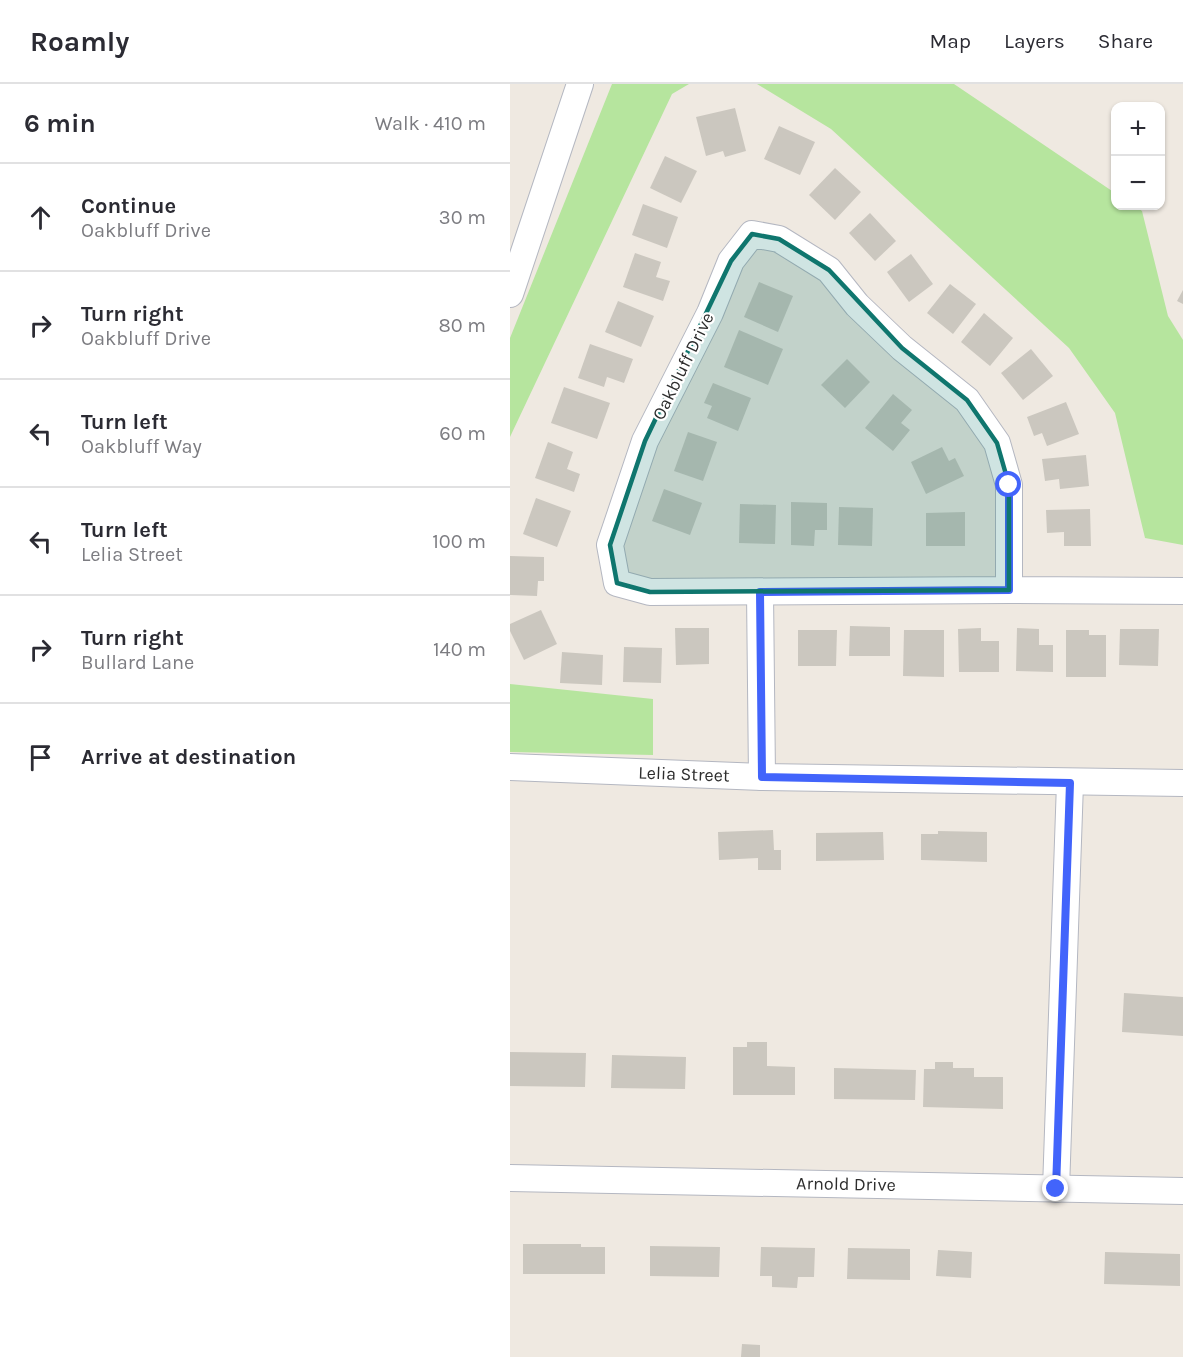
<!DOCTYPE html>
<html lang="en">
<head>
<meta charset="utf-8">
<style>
	body { margin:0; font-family:Karla,sans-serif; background:#f2f2f3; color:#2b2b33 }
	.controls { position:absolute; right:18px; top:18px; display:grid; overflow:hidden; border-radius:12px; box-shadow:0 2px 4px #0004 }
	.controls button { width:54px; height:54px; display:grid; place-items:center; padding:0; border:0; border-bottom:2px solid #e1e1e2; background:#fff; color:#2b2b33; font:30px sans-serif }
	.stop { position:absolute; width:18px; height:18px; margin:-14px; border:4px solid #4264fb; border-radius:50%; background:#fff }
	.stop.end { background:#4264fb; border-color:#fff; box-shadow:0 2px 6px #0008 }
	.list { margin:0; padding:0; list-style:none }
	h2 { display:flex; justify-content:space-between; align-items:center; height:78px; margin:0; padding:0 24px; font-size:26px }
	h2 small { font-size:20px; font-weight:400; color:#7c7c81 }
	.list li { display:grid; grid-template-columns:39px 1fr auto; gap:18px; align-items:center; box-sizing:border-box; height:108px; padding:0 24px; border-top:2px solid #e1e1e2 }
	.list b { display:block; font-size:22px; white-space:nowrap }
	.list p { margin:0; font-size:20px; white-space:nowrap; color:#7c7c81 }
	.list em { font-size:20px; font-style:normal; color:#7c7c81 }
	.icon { flex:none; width:33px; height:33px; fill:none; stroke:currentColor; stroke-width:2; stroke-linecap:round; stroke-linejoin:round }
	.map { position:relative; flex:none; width:673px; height:1273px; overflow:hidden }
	header { display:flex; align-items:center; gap:36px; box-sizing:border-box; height:84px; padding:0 30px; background:#fff; border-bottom:2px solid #e1e1e2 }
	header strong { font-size:28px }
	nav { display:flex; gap:33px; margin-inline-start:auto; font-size:21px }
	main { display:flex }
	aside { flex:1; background:#fff }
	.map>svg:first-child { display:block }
	.green { fill:#b6e59e }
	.building { fill:#cbc7bf }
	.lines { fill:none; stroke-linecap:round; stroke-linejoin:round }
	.minor-casing { stroke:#b4b7c1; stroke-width:28 }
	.minor { stroke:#fff; stroke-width:26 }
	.route { stroke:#4264fb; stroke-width:8 }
	.marked { fill:#0f766e; fill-opacity:0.2; stroke:#0f766e; stroke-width:4.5; stroke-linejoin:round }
	.labels { text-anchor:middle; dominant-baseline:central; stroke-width:4.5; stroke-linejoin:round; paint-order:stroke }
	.street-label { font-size:18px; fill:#2e2e2e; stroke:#fff }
</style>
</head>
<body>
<header>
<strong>Roamly</strong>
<nav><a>Map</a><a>Layers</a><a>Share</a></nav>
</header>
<main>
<aside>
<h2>6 min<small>Walk · 410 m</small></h2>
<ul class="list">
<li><svg class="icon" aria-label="ahead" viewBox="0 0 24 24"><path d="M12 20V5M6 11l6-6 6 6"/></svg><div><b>Continue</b><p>Oakbluff Drive</p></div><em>30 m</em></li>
<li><svg class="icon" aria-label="right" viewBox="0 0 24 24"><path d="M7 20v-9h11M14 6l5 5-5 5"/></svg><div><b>Turn right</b><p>Oakbluff Drive</p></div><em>80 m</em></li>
<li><svg class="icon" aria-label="left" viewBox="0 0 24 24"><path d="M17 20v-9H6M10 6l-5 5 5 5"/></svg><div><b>Turn left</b><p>Oakbluff Way</p></div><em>60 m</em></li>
<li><svg class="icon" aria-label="left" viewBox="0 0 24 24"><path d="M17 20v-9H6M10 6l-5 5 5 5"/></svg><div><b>Turn left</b><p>Lelia Street</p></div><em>100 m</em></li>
<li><svg class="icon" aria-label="right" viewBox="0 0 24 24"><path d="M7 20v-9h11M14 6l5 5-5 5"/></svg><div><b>Turn right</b><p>Bullard Lane</p></div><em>140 m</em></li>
<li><svg class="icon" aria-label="arrive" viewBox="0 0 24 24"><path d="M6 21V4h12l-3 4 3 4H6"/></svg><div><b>Arrive at destination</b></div></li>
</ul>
</aside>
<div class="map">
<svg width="673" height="1273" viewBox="0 0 673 1273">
	<rect width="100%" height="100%" fill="#efe9e1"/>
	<g class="green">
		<polygon points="102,0 179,0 162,10 0,353 0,254"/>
		<polygon points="247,0 444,0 605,109 606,122 625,122 632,127 658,232 673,256 673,461 635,454 605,329 559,264 321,45"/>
		<polygon points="0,600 143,615 143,671 0,668"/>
	</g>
	<g class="building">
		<polygon points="225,24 236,67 215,73 213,67 196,72 186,33"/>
		<polygon points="269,42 305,58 290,91 254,75"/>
		<polygon points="155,72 187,87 171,119 140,104"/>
		<polygon points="325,84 351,108 325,136 299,111"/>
		<polygon points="133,120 168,133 157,164 122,151"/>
		<polygon points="360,129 386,157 365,177 339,149"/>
		<polygon points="125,169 151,178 146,193 160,197 153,217 113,203"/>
		<polygon points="401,170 423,200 399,218 377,188"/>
		<polygon points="249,198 283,212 268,248 234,233"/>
		<polygon points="440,200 466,220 443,250 417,229"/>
		<polygon points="673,206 673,220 667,217"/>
		<polygon points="108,217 144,232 131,263 95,248"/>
		<polygon points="474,229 503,254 480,282 451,258"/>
		<polygon points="229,246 273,265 258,301 214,283"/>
		<polygon points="80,260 123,275 114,299 97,293 94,303 68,294"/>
		<polygon points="521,265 543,292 513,316 491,289"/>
		<polygon points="337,275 360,298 335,324 311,301"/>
		<polygon points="203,299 241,314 228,347 197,334 202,322 194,319"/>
		<polygon points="54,303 100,319 87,355 41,339"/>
		<polygon points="383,310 402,326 391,339 400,346 383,367 355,344"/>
		<polygon points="556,318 569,350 537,362 532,349 524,352 517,333"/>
		<polygon points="178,348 207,358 193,397 164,387"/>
		<polygon points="38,358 63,368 57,385 70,390 64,408 25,394"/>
		<polygon points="432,363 439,377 445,374 454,392 416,410 401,378"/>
		<polygon points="576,371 579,402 550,405 549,395 535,397 532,375"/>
		<polygon points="154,405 192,419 180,451 142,437"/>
		<polygon points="26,414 61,427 47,463 13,450"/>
		<polygon points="281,418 317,419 317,446 305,446 304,462 281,461"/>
		<polygon points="230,420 266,421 265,460 229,459"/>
		<polygon points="329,423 363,424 362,462 328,461"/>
		<polygon points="580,425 581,462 554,462 554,448 537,449 536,426"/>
		<polygon points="455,428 455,462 416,462 416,429"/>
		<polygon points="0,472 34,473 34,497 28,497 27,512 0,511"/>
		<polygon points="31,526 47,560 14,576 0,547 0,540"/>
		<polygon points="340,542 380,543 380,572 339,572"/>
		<polygon points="165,544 199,544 199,580 166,581"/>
		<polygon points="471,544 471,557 489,557 489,588 449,588 448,545"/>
		<polygon points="507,544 529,545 529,561 543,561 543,588 506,587"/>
		<polygon points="610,545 649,545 648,582 609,581"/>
		<polygon points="288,546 327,546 326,582 288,582"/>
		<polygon points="394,546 434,546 434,593 393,592"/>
		<polygon points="556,546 579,546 579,551 596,551 596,593 556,593"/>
		<polygon points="114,563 152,564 151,599 113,598"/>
		<polygon points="52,568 93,571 92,601 50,599"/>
		<polygon points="263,746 264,766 271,766 271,786 248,786 248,774 209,776 208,748"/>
		<polygon points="428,747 477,748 477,778 411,776 411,750 428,750"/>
		<polygon points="373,748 374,776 306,777 306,749"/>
		<polygon points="614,909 673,913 673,952 612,948"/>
		<polygon points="237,958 257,958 257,982 285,983 285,1011 223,1011 223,963 237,963"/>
		<polygon points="0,968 76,969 75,1003 0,1002"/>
		<polygon points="102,971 176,973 175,1005 101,1004"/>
		<polygon points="425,978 443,978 443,984 464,984 464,993 493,993 493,1025 413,1023 414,985 425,985"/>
		<polygon points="324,984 406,986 405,1016 324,1015"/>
		<polygon points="13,1160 71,1160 71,1163 95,1163 95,1190 13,1190"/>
		<polygon points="140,1162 210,1163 209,1193 140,1192"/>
		<polygon points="251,1163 305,1164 304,1193 288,1193 287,1204 262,1203 262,1192 250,1192"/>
		<polygon points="338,1164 400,1165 400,1196 337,1195"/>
		<polygon points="428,1166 462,1168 461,1194 426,1192"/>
		<polygon points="595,1168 670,1170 670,1202 594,1200"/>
		<polygon points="232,1260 250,1261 250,1273 231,1273"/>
	</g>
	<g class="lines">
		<g class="minor-casing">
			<g id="minor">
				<polyline points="0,210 70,0"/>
				<polyline points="499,506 499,401 487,359 457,316 392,264 347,221 319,186 269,155 242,150 221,177 200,229 135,357 100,461 107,499 140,508 499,506 673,507"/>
				<polyline points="250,508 252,693"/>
				<polyline points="0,683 252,693 673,699"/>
				<polyline points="0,1094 673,1107"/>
				<polyline points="546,1105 560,699"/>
			</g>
		</g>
		<use href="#minor" class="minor"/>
	</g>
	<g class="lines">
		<polyline class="route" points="499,401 499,506 250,508 252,693 560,699 546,1105"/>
	</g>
	<path class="marked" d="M 242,150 L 269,155 L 319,186 L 392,264 L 457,316 L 487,359 L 499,401 L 499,506 L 140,508 L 107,499 L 100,461 L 135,357 L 221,177 Z"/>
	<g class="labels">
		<g class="street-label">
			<text transform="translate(173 282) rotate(-64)">Oakbluff Drive</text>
			<text transform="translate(174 690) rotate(2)">Lelia Street</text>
			<text transform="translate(336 1100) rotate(1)">Arnold Drive</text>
		</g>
	</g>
</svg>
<div class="controls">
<button>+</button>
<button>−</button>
</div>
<div class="stop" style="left:499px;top:401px"></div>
<div class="stop end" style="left:546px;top:1105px"></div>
</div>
</main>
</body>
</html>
